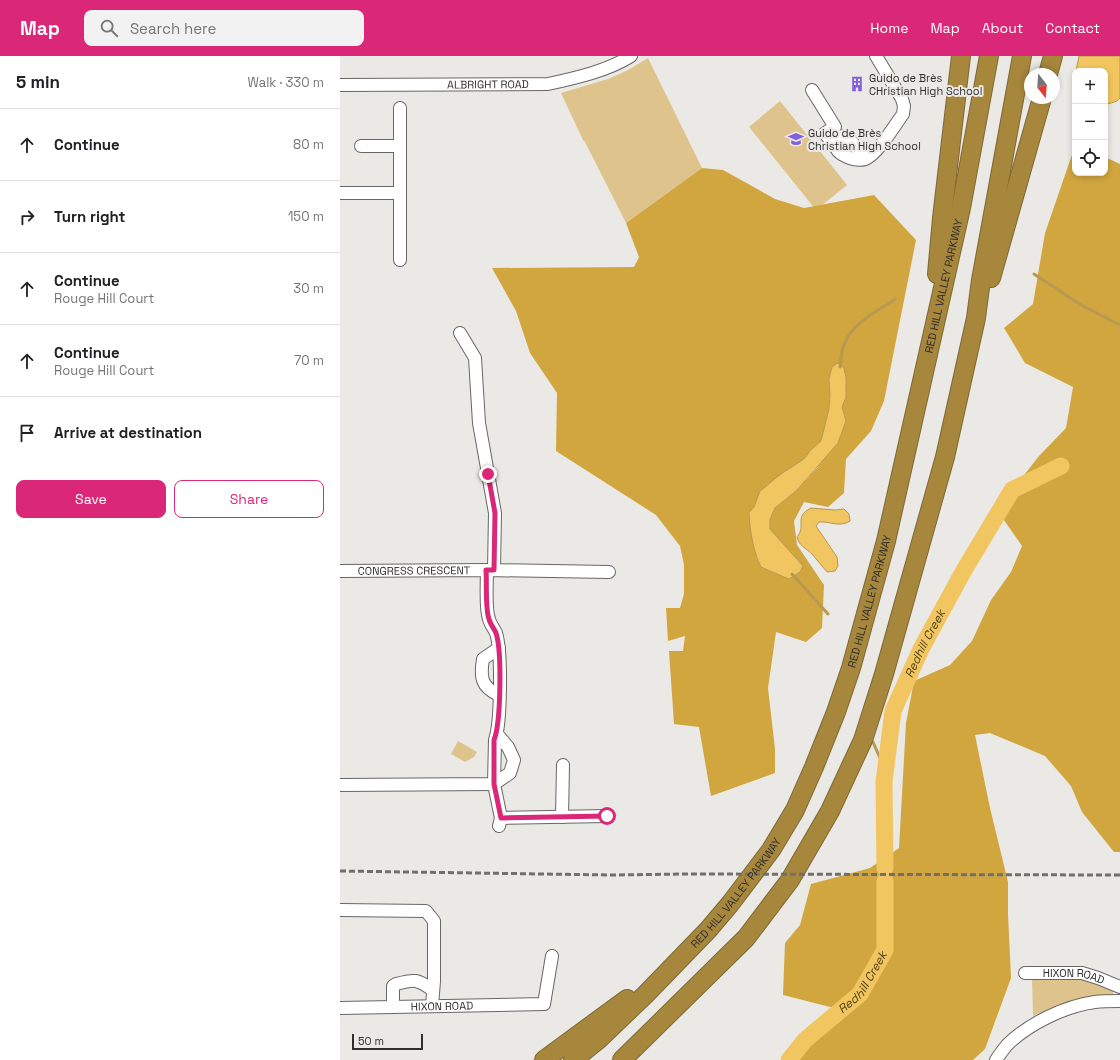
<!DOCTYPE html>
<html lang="en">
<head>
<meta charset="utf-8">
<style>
	body { margin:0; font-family:"Space Grotesk",sans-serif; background:#f2f2f2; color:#202124 }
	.controls { position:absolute; right:12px; top:12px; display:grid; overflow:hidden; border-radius:8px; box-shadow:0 2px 6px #0003 }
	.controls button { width:36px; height:36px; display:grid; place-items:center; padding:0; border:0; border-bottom:1px solid #e0e0e0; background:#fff; color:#202124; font:20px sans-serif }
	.compass { position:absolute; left:684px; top:12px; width:36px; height:36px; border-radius:50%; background:#fff; box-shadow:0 2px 6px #0003; rotate:163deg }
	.scale { position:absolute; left:12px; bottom:10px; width:71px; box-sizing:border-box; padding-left:4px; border:2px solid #302f2e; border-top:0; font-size:11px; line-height:14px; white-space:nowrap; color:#302f2e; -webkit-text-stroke:3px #ebe9e5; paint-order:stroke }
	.stop { position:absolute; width:12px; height:12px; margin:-9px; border:3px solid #db2777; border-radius:50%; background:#fff }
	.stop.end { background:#db2777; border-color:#fff; box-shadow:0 1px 4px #0008 }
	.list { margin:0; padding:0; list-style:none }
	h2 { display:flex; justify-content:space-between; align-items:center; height:52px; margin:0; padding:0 16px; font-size:17px }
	h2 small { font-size:13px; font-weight:400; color:#757577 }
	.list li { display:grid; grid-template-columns:26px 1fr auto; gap:12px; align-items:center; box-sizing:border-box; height:72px; padding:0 16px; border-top:1px solid #e0e0e0 }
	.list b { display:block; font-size:15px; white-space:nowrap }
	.list p { margin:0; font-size:13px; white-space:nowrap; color:#757577 }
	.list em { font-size:13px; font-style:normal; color:#757577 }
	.actions { display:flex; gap:8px; padding:12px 16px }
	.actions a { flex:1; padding:9px 0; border:1px solid #db2777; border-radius:8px; text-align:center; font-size:14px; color:#db2777 }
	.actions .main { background:#db2777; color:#fff }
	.icon { flex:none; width:22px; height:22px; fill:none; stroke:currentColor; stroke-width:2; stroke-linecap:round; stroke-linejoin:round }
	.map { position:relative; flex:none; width:780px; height:1004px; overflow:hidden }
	header { display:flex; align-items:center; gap:24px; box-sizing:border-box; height:56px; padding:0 20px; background:#db2777; color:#fff }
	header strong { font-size:19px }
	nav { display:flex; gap:22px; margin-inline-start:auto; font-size:14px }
	.search { width:280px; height:36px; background:#f2f2f2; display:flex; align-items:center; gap:10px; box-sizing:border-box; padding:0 14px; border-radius:8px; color:#757577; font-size:15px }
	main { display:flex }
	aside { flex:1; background:#fff }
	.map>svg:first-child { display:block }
	.green { fill:#dec48c }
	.forest { fill:#d1a63f; fill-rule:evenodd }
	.water { fill:#f1c661; stroke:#b79952 }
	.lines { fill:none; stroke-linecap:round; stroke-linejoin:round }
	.stream { stroke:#b79952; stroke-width:3 }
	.river { stroke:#f1c661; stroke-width:17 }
	.minor-casing { stroke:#696763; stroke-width:14 }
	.highway-casing { stroke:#7d6836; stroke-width:20 }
	.minor { stroke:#fff; stroke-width:12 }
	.highway { stroke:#a7873b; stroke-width:18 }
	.rail { stroke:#706f6d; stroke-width:3; stroke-dasharray:6 3; stroke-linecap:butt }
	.route { stroke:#db2777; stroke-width:5 }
	.labels { text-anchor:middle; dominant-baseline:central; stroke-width:4; stroke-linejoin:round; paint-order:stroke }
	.poi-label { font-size:11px; fill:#302f2e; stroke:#ebe9e5; text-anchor:start }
	.street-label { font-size:11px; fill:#302f2e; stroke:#ebe9e5 }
	.water-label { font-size:12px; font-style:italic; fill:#4f3e13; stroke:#ebe9e5 }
</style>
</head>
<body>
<header>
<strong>Map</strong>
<div class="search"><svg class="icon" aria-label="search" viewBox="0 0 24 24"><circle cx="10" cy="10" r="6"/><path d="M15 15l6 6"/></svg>Search here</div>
<nav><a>Home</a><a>Map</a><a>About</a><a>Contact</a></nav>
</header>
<main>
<aside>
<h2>5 min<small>Walk · 330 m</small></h2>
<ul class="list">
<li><svg class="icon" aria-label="ahead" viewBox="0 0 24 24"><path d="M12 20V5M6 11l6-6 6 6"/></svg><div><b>Continue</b></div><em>80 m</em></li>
<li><svg class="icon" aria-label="right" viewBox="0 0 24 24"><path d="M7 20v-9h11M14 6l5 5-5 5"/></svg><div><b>Turn right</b></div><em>150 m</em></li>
<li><svg class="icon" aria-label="ahead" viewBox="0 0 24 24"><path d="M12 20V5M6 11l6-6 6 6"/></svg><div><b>Continue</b><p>Rouge Hill Court</p></div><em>30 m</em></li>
<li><svg class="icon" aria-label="ahead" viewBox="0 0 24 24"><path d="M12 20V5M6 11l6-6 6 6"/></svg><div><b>Continue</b><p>Rouge Hill Court</p></div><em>70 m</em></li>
<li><svg class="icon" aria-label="arrive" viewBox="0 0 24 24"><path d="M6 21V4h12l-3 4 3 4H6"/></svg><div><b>Arrive at destination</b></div></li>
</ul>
<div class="actions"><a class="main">Save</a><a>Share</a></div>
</aside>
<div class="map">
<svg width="780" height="1004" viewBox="0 0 780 1004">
	<rect width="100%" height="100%" fill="#ebe9e5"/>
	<g class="green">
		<polygon points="308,2 362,112 286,167 245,86 243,84 221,37 268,23 288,14"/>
		<polygon points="440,45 507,129 476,154 409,71"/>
		<polygon points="118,685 137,696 134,701 125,706 111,698"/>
		<polygon points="739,922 773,935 773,939 747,941 728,945 693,960 692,923"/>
	</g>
	<g class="forest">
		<polygon points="735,90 735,117 765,117 765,101 780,108 780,796 774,796 742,756 731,730 705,700 650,677 635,679 650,752 668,826 668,858 671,922 645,993 633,1004 456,1004 483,977 498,953 443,939 445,887 460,869 471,828 530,812 559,792 566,667 574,625 610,609 632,585 651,544 671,516 682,490 657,454 699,400 726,372 733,331 685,307 664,272 693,248 705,177"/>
		<path d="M 362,112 L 383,114 L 435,143 L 464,152 L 534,139 L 576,184 L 544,345 L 531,375 L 506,403 L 504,437 L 488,451 L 464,446 L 454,465 L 457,489 L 484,529 L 482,572 L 466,586 L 436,576 L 428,632 L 435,693 L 435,717 L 371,740 L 359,671 L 334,668 L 329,595 L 343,595 L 345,580 L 328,585 L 326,552 L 340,552 L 344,538 L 344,509 L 340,490 L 316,459 L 216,395 L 217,337 L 190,297 L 176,255 L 152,212 L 294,211 L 299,201 L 286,167 ZM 498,307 L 506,341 L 502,351 L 506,365 L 478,411 L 457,434 L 435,452 L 430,463 L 429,473 L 448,495 L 459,505 L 449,523 L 421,511 L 417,503 L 409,457 L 455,410 L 464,403 L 471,394 L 481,385 L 489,353 L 490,339 L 489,323 L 492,311 Z"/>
	</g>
	<g class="water">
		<polygon points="739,0 780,0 780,42 777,45 765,49 765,15 736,15"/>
		<path d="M 498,307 L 504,312 L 506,322 L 506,341 L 502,351 L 506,365 L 498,387 L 457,434 L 435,452 L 430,463 L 430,473 L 463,510 L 460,516 L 449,523 L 421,511 C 413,494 410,476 409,457 L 414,451 L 420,435 L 441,418 L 464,403 L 471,394 L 481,385 L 489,353 L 490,339 L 489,323 L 492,311 Z"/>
		<path d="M 471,452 L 495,454 L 504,453 L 509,458 L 510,465 C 499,472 490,465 479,466 L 476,470 L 497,501 L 498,510 L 495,515 L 487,516 C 482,510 477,504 472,498 C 466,492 459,490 457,481 C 467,469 453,461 471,452 Z"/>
	</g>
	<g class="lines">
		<g class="stream">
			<polyline points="694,218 741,249 780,269"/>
			<path d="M 500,311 C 501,304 501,296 504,289 C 512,267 536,256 555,243"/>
			<polyline points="452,518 488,558"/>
			<polyline points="533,686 546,716"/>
		</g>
		<g class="river">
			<path id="s1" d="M 545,812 L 544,726 L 553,655 L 581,593 L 623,516 L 672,434 L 721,410"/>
			<path id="s2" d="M 449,1004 L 465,984 L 520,938 L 545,894 L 545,825"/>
		</g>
		<g class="minor-casing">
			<g id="minor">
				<path id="s3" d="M 0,29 L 208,28 C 236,22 267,15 291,0"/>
				<polyline points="472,34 495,71 485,77 494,90"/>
				<polyline points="21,90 60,90"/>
				<path d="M 524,103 C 517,93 507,71 493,85 C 495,93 499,98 507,101 C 512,103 519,105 525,103 C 537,99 555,69 563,58 L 564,50 L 562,43 L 536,0"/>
				<polyline points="0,137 60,137"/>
				<polyline points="60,204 60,52"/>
				<polyline points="120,277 135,302 139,367 155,457 154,514"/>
				<path d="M 147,514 C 147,527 145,552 149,563 C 150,568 154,572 156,577 C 162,596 161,666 155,684 L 154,728 L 161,762 L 159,770"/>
				<path id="s4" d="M 0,515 L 147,514 L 269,516"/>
				<path d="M 159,592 L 143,603 C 140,621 141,631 159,639"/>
				<polyline points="0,729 154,728 170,717 174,704 168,691 157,678"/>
				<polyline points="222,761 223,709"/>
				<polyline points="161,762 267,760"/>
				<polyline points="0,854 86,855 94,865 94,925 92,950"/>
				<path id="s5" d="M 685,917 L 742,917 L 758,922 L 780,931"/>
				<path d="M 53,951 L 53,930 L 56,928 C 75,923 77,923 93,934"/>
				<path id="s6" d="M 0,952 L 204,948 L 212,900"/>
				<path d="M 656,1004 C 659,999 663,994 667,989 C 688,968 725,950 755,946 C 763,945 772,945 780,945"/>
			</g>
		</g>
		<g class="highway-casing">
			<g id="highway">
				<polyline points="708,18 713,0"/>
				<polyline points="597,218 602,162 621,0"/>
				<polyline points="651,222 702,42"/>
				<polyline points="204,1004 287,943"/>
				<path id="s7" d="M 233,1004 L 258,984 L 305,939 L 368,874 L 390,848 L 431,794 L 455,754 L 474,711 L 496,656 L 511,612 L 546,485 L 621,152 L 649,0"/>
				<polyline points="282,1004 406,882 450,824 490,755 523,684 544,618 605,401 636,262 641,224 682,0"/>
			</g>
		</g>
		<use href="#minor" class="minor"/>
		<use href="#highway" class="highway"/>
		<polyline class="rail" points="0,815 271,819 347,818 780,819"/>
	</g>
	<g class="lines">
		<path class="route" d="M 148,418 L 155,457 L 154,514 L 146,514 C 147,527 145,552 149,563 C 150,568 154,572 156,577 C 162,595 161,667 154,684 L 154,728 L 161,762 L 267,760"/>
	</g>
	<defs>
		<g id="building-bare" transform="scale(1.2)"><path d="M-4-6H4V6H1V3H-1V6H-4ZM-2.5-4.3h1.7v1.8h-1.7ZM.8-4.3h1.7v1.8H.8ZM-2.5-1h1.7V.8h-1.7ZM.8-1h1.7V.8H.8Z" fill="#8060db" stroke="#ebe9e5" stroke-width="2.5" paint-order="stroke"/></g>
		<g id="school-bare" transform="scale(1.2)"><path d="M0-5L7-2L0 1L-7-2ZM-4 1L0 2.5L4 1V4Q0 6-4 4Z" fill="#8060db" stroke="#ebe9e5" stroke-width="2.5" paint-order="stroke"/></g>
	</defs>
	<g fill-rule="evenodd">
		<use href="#building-bare" x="517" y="28"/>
		<use href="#school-bare" x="456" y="83"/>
	</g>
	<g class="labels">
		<g class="poi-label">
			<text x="529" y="22">Guido de Brès<tspan x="529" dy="13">CHristian High School</tspan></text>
			<text x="468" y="77">Guido de Brès<tspan x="468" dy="13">Christian High School</tspan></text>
		</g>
		<g class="street-label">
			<text stroke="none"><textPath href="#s3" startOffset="148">ALBRIGHT ROAD</textPath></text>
			<text stroke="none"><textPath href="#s7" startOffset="882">RED HILL VALLEY PARKWAY</textPath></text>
			<text stroke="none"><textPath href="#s4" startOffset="74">CONGRESS CRESCENT</textPath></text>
			<text stroke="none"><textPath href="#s7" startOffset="558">RED HILL VALLEY PARKWAY</textPath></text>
			<text stroke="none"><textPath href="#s7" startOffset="234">RED HILL VALLEY PARKWAY</textPath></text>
			<text stroke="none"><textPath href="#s5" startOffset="49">HIXON ROAD</textPath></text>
			<text stroke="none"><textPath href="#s6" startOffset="102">HIXON ROAD</textPath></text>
		</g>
		<g class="water-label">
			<text stroke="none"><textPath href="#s1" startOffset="232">Redhill Creek</textPath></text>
			<text stroke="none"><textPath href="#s2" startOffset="108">Redhill Creek</textPath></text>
		</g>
	</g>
</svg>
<div class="controls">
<button>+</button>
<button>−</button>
<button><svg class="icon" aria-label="locate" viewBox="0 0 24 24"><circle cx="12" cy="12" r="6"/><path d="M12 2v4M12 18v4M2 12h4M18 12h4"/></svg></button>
</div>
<svg class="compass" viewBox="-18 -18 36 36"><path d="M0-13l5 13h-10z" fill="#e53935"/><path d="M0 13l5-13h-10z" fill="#757577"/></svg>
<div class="scale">50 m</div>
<div class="stop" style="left:267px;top:760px"></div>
<div class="stop end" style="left:148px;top:418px"></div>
</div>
</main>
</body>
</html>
